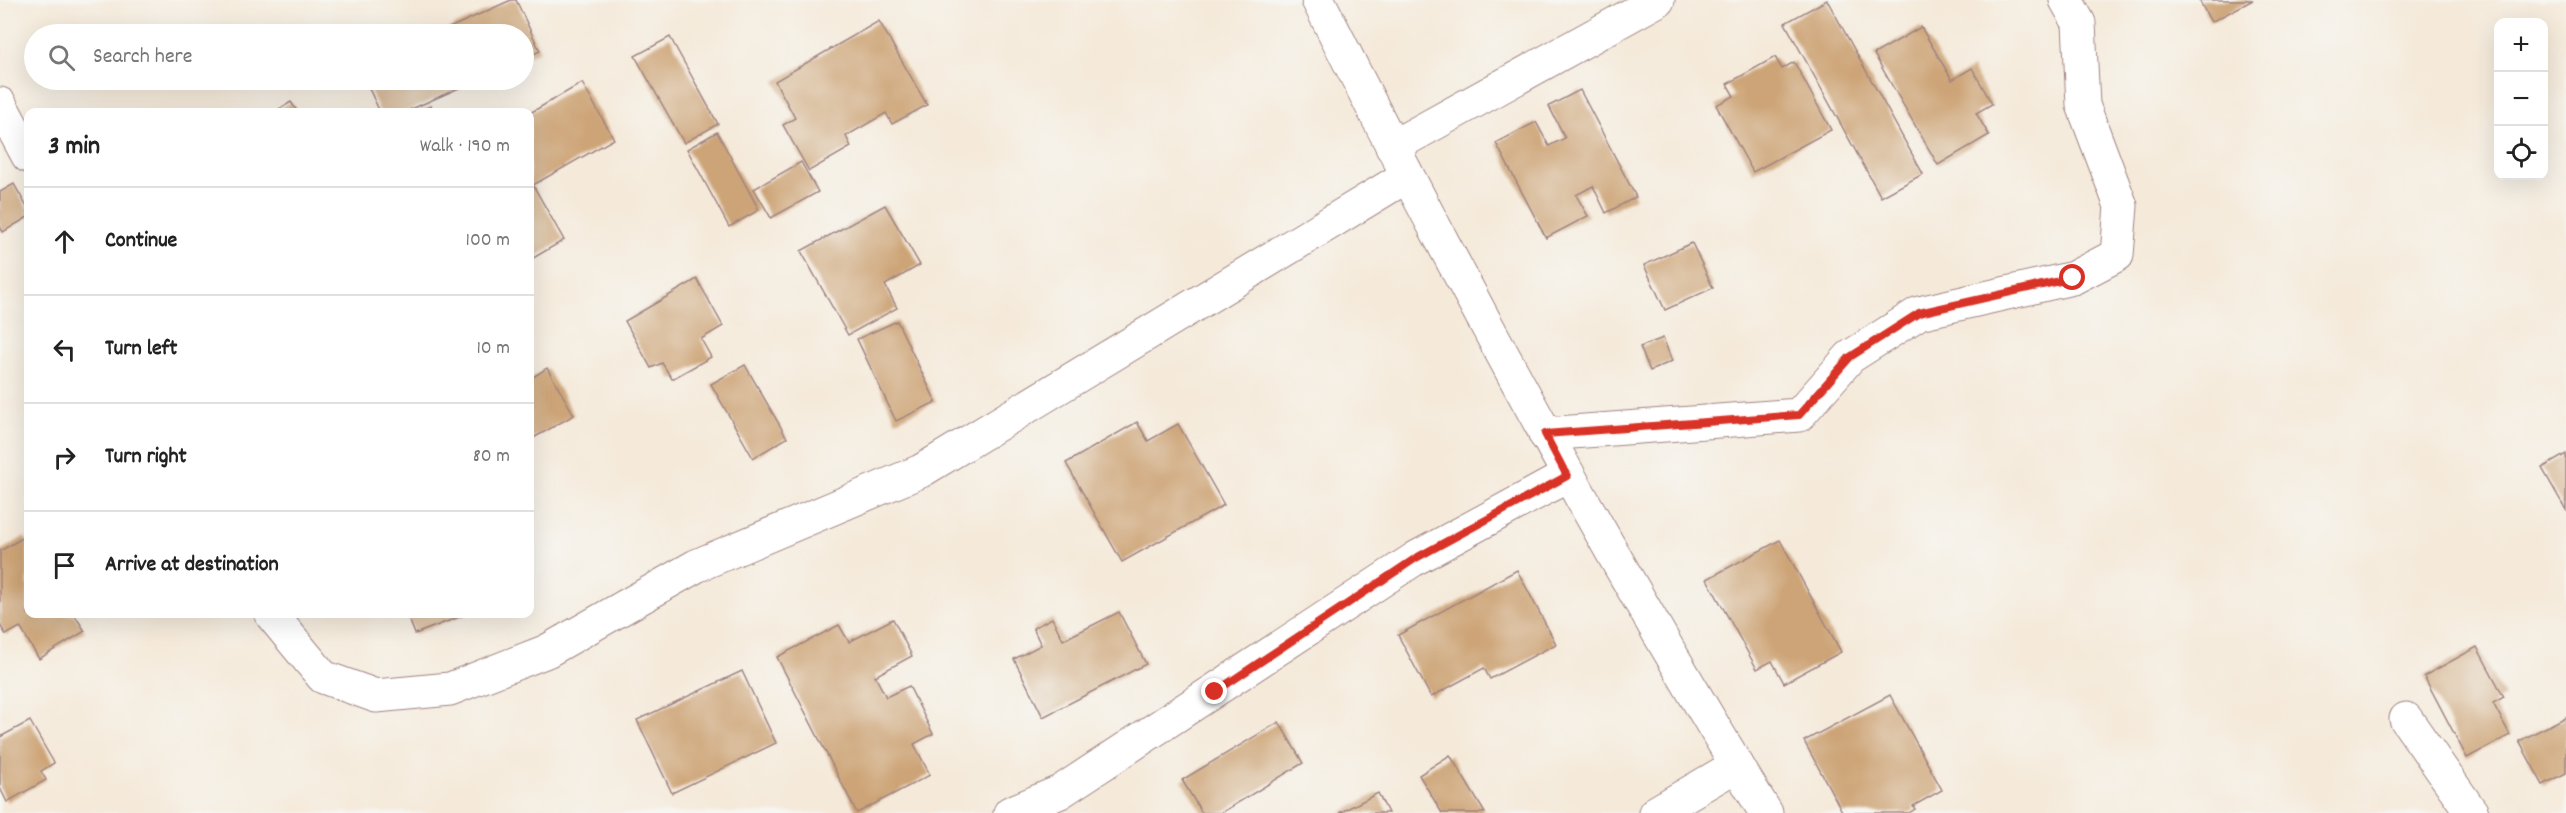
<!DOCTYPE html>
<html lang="en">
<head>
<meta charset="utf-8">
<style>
	body { margin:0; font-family:Dekko,sans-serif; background:#f2f2f2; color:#222 }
	.controls { position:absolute; right:18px; top:18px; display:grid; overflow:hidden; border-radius:12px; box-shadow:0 6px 24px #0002 }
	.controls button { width:54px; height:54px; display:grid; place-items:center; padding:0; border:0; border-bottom:2px solid #e0e0e0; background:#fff; color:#222; font:30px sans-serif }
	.stop { position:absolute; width:18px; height:18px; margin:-14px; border:4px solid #d93025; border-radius:50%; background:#fff }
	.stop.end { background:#d93025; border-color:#fff; box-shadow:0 2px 6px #0008 }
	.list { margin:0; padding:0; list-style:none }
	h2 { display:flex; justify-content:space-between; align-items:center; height:78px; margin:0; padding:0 24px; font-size:26px }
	h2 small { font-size:20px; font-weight:400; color:#767676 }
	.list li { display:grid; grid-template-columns:39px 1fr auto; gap:18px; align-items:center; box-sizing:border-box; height:108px; padding:0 24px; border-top:2px solid #e0e0e0 }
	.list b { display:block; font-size:22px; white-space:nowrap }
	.list em { font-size:20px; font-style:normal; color:#767676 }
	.icon { flex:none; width:33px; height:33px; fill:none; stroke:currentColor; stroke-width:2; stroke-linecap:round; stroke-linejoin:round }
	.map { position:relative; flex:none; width:2566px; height:813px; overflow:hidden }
	.search { position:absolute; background:#fff; box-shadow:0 6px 24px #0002; left:24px; top:24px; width:510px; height:66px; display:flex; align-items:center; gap:15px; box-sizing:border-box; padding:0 21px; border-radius:33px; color:#767676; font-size:22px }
	.panel { position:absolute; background:#fff; box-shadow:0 6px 24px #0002; left:24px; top:108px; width:510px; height:510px; border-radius:12px }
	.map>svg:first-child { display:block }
	.building { fill:#cda477 }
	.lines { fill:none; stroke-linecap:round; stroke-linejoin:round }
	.minor-casing { stroke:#a08482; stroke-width:35 }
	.minor { stroke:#fff; stroke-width:33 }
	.route { stroke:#d93025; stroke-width:8 }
</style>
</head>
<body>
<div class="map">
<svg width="2566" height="813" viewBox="0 0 2566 813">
	<rect width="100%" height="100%" fill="#f6f6f2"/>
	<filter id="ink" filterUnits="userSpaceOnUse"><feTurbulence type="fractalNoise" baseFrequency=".0167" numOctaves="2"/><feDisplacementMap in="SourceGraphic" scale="12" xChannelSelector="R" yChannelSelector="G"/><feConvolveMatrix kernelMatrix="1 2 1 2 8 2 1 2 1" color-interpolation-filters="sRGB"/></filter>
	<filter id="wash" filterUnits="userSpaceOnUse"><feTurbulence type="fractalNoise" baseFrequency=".008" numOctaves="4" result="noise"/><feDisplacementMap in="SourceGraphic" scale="24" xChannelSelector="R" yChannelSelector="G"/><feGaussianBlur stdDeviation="1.35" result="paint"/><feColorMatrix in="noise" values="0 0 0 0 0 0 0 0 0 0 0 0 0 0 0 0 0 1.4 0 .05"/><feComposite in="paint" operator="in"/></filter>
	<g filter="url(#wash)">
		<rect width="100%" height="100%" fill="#f5eada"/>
		<g id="blocks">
			<g class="building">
				<polygon points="511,0 516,0 540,51 524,58 524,34 436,34"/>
				<polygon points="1827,0 1923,174 1881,197 1785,23"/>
				<polygon points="2199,0 2253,0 2211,22"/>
				<polygon points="879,21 927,105 892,124 886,113 846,136 851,147 809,171 783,125 795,118 775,81"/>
				<polygon points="1921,27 1952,80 1972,68 1992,104 1976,113 1989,135 1938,165 1874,54"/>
				<polygon points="670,37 718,124 684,143 635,56"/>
				<polygon points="1775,57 1782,69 1794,62 1831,130 1753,172 1716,105 1734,96 1727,84"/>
				<polygon points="365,80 477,80 405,112 380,112"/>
				<polygon points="582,83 614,139 533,185 564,240 530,260 530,113"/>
				<polygon points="1580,90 1636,197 1606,213 1593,186 1576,195 1588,216 1546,238 1496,143 1536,122 1549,146 1565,138 1549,106"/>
				<polygon points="291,102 298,112 274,112"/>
				<polygon points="431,106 433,112 416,112"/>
				<polygon points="717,132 759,210 729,227 687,149"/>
				<polygon points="801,162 818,192 771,218 754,189"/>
				<polygon points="14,184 28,209 28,217 3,232 0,227 0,192"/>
				<polygon points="885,205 920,265 885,285 897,308 848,335 801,251"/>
				<polygon points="1692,243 1713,288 1665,310 1644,265"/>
				<polygon points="697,279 723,326 701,339 711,357 672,379 662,363 651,368 625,321"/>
				<polygon points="897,321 936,402 896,421 857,339"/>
				<polygon points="1663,338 1672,361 1650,371 1640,347"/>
				<polygon points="745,365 787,438 753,458 711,384"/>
				<polygon points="547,368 574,415 530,440 530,379"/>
				<polygon points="1137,422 1148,441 1178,424 1224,505 1122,562 1066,463"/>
				<polygon points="2566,454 2566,510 2542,468"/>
				<polygon points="24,537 27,541 28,540 28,614 74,614 85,631 39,659 20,627 6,635 0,625 0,551"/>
				<polygon points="1780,540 1841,652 1784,683 1772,661 1757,669 1707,579"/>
				<polygon points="1517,570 1556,644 1490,679 1484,668 1431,697 1398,635"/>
				<polygon points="1119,612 1146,664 1043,717 1014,659 1041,645 1033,628 1052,618 1063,640"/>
				<polygon points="407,614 467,614 415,634"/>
				<polygon points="893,619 912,656 875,676 886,697 909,686 933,734 914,744 930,775 857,813 777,657 839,625 849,642"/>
				<polygon points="2477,647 2504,697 2493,703 2510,735 2467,758 2424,676"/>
				<polygon points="742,671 776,743 672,793 637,720"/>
				<polygon points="1890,695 1942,790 1913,806 1915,809 1909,813 1843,813 1804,741"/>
				<polygon points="2566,717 2566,773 2543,785 2519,741"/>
				<polygon points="30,721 54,763 41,771 46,780 7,802 0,788 0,737"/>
				<polygon points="1279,722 1303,763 1221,813 1202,813 1182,780"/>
				<polygon points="1450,755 1485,813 1442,813 1419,775"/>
				<polygon points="1378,793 1388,813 1339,813"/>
			</g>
		</g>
	</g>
	<g filter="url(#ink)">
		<use href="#blocks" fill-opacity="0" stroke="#a08482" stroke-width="1.5"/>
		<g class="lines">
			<g class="minor-casing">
				<g id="minor">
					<path d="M 1318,0 C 1457,277 1604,549 1766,813"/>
					<polyline points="0,104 28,156"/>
					<polyline points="1392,147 1658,0"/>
					<polyline points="1545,434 1799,415 1850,357 1919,313 2073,278 2117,255 2121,206 2083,105 2079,23 2066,0"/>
					<polyline points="271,614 323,677 376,696 450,689 547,651 696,566 921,471 1407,176"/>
					<polyline points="2406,719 2472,813"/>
					<polyline points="1010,813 1060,792 1416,558 1567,476"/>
					<polyline points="1655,813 1737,765"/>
				</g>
			</g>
			<use href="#minor" class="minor"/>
		</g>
	</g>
	<g class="lines" filter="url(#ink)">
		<polyline class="route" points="1215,692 1416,558 1567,476 1545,434 1799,415 1850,357 1919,313 2073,278"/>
	</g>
</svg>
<div class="controls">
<button>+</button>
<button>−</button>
<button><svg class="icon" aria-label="locate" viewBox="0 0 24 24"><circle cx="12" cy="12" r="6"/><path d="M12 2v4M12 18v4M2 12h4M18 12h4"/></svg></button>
</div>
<div class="stop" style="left:2073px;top:278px"></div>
<div class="stop end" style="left:1215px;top:692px"></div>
<div class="search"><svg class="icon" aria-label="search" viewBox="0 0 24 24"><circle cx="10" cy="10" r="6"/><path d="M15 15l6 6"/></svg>Search here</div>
<section class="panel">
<h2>3 min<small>Walk · 190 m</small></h2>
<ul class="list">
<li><svg class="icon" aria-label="ahead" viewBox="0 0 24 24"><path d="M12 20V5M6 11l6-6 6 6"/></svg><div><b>Continue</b></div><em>100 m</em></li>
<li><svg class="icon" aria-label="left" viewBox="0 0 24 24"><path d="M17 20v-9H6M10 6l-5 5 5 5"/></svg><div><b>Turn left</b></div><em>10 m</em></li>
<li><svg class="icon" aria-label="right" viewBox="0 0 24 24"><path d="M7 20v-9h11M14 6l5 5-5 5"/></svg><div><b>Turn right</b></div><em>80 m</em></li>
<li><svg class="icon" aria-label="arrive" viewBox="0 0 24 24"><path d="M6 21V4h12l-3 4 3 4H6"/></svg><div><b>Arrive at destination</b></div></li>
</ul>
</section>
</div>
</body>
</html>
